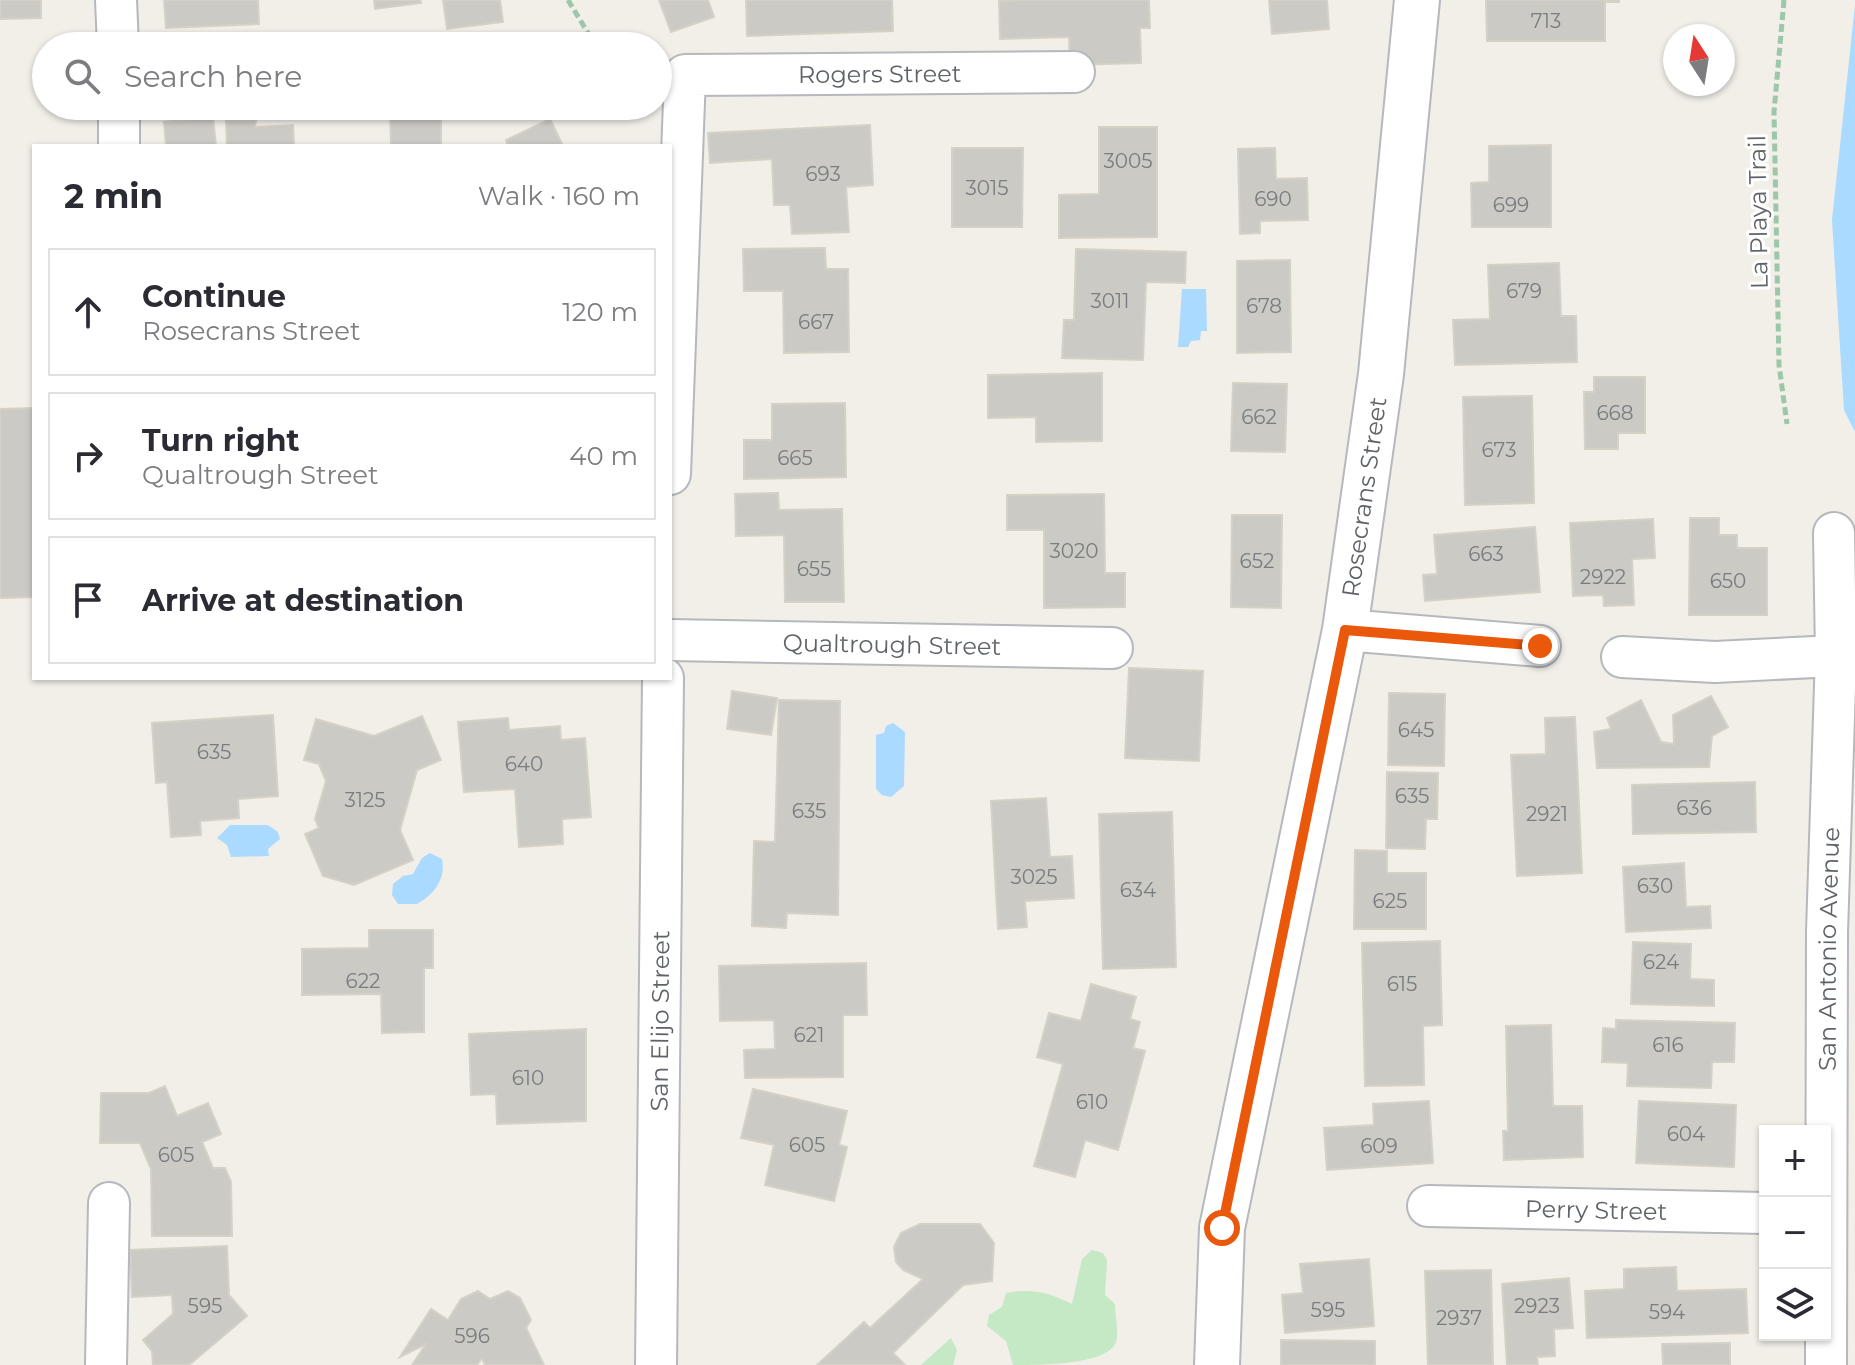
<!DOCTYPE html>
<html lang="en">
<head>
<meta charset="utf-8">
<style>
	body { margin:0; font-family:Montserrat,sans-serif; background:#f2f2f3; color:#2b2b33 }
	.controls { position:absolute; right:24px; bottom:24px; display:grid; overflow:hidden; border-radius:0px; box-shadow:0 2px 6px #0004 }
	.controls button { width:72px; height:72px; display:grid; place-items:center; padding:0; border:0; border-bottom:2px solid #e1e1e2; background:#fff; color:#2b2b33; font:40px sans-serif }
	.compass { position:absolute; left:1663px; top:24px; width:72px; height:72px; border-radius:50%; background:#fff; box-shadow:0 2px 6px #0004; rotate:348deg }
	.stop { position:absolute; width:24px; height:24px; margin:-18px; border:6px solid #ea580c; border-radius:50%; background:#fff }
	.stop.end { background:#ea580c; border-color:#fff; box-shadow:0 2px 8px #0008 }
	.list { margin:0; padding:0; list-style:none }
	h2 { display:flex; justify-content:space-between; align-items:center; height:104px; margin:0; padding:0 32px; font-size:34px }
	h2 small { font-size:26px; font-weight:400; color:#7c7c81 }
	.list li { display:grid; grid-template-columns:52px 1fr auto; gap:24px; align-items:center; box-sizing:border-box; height:128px; margin:0 16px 16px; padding:0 16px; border:2px solid #e1e1e2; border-radius:0px }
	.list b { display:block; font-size:30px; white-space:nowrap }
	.list p { margin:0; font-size:26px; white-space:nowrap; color:#7c7c81 }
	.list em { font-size:26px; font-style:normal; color:#7c7c81 }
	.icon { flex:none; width:44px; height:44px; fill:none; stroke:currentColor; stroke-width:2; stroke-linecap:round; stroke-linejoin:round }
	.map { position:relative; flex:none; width:1855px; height:1365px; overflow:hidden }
	.search { position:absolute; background:#fff; box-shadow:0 2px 6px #0004; left:32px; top:32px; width:640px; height:88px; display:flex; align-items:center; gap:20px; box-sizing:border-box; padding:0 28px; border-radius:44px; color:#7c7c81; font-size:30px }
	.panel { position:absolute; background:#fff; box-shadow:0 2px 6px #0004; left:32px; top:144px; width:640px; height:536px; border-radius:0px }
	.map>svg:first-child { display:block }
	.green { fill:#c5e8c5 }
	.water { fill:#aadaff }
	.building { fill:#cccac5; stroke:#d6d1c6; stroke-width:2 }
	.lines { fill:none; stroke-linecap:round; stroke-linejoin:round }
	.minor-casing { stroke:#b5b8bc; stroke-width:44 }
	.tertiary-casing { stroke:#b5b8bc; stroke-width:48 }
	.path { stroke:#9cc7a9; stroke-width:5; stroke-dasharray:8 4; stroke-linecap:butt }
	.minor { stroke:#fff; stroke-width:40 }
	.tertiary { stroke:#fff; stroke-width:44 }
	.route { stroke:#ea580c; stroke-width:10 }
	.labels { text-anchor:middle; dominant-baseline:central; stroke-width:6; stroke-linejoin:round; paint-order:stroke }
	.number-label { font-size:20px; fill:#7a7d7f }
	.street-label { font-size:24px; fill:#5f6368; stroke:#fff }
</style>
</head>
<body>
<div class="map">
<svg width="1855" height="1365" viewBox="0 0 1855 1365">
	<rect width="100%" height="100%" fill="#f1efe8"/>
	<g class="green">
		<path d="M 1092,1250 L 1103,1253 L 1107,1260 L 1105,1295 L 1115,1304 C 1115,1315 1119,1331 1116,1342 C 1108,1365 1041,1365 1013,1365 L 1006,1341 L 987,1326 L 989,1315 L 1002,1307 L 1006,1293 C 1032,1288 1048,1292 1072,1304 L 1082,1259 Z"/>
		<polygon points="951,1338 957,1350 953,1365 921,1365"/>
	</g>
	<g class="water">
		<polygon points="1855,5 1855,432 1844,410 1832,220"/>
		<polygon points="1182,289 1206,289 1207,331 1201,331 1200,340 1191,341 1188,347 1178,347"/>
		<polygon points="893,723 905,732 904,786 891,797 882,795 876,789 876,735 884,733 886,726"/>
		<polygon points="230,825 268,825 278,832 280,839 268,849 269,856 231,857 227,845 217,838"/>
		<path d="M 430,853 L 442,859 C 446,878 435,894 417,904 L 398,904 L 392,895 L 393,884 L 403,876 L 413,874 L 422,858 Z"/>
	</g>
	<g class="building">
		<polygon points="0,0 41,0 41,18 0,19"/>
		<polygon points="164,0 258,0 259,24 166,28"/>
		<polygon points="374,0 420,0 421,3 375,9"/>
		<polygon points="443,0 500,0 503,22 447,29"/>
		<polygon points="659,0 708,0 714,17 671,32"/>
		<polygon points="746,0 892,0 893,31 747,36"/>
		<polygon points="1023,0 1149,0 1150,28 1140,28 1141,63 1070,65 1069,37 1000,39 999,1"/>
		<polygon points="1269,0 1327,0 1329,29 1272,34"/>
		<polygon points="1486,0 1619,0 1619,2 1605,2 1605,41 1487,41"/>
		<polygon points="441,112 441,146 391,146 390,113"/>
		<polygon points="213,117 216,146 166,146 164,122"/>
		<polygon points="550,119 563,146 508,146 506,140"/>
		<polygon points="256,120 255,127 293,125 294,146 227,146 226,121"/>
		<polygon points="870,125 873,185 846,187 849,232 792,234 790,205 774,205 772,159 710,163 708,133"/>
		<polygon points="1099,127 1157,127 1157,237 1059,238 1059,195 1099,194"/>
		<polygon points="1551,145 1551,227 1472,227 1471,183 1489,182 1489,146"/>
		<polygon points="952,148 1023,148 1022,227 952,227"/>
		<polygon points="1275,148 1276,179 1307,178 1308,220 1260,221 1260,233 1240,234 1238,149"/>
		<polygon points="825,248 826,269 848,269 849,352 784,353 783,291 744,291 743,249"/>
		<polygon points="1076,249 1186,252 1185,283 1146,282 1143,360 1062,358 1064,320 1074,320"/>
		<polygon points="1290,260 1291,352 1237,353 1237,261"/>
		<polygon points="1559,263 1561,316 1576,316 1577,362 1455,365 1453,320 1490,319 1488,265"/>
		<polygon points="1102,373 1102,441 1036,442 1036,417 988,418 988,375"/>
		<polygon points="1594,377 1645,377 1645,433 1618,433 1618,449 1585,449 1584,392 1594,392"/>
		<polygon points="1233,383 1287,384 1285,452 1231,451"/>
		<polygon points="1532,396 1534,503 1465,505 1463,397"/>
		<polygon points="845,403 846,477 744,479 744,440 772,440 772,404"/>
		<polygon points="34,408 34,597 0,598 0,409"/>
		<polygon points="778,493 779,510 842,509 844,602 785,602 784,535 736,536 735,494"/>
		<polygon points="1104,494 1105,573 1125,573 1125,607 1044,608 1044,530 1007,530 1007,495"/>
		<polygon points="1232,515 1282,515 1281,608 1231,607"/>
		<polygon points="1690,518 1719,518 1719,535 1737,535 1737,548 1767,548 1767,615 1689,615"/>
		<polygon points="1653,519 1655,558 1632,559 1634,605 1604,606 1603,595 1573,596 1570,523"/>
		<polygon points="1535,527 1540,592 1425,601 1423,575 1437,574 1434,535"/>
		<polygon points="1129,668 1203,671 1199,761 1125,758"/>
		<polygon points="732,691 777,698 771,735 727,729"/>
		<polygon points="1389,693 1445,694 1444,766 1388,765"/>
		<polygon points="1711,696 1728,727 1712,736 1709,767 1597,768 1594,732 1611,729 1607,718 1641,700 1661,742 1674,744 1673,715"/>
		<polygon points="779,700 840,701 838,915 787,913 786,928 752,926 754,841 775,842"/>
		<polygon points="273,715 278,796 238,799 239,818 200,821 201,835 171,837 167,782 156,783 152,723"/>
		<polygon points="422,716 441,760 417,770 400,830 413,860 354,885 323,876 305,834 319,828 315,819 326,781 319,764 304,760 316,719 374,736"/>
		<polygon points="1575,717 1582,873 1517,876 1511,755 1546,754 1545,718"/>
		<polygon points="508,718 509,730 560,726 561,740 585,738 591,817 562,819 563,844 519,847 515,789 464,792 458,722"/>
		<polygon points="1387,772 1438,773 1437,819 1426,819 1425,849 1386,848"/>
		<polygon points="1755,782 1756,832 1633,834 1632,785"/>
		<polygon points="1046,798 1050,857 1072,856 1074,898 1025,901 1027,927 998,929 991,801"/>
		<polygon points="1172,812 1176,967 1103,969 1099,814"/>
		<polygon points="1355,850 1387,851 1387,873 1426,873 1426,929 1354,929"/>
		<polygon points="1684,863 1686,907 1710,906 1711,928 1626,932 1623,867"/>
		<polygon points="369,930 433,930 433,968 424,968 424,1032 382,1033 381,994 302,995 302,949 369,948"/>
		<polygon points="1440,941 1442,1025 1423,1026 1424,1085 1365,1086 1362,943"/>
		<polygon points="1633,942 1691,944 1690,979 1714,980 1714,1006 1631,1004"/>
		<polygon points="866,963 867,1015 843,1015 843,1077 745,1078 744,1050 775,1049 774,1020 720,1021 719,966"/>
		<polygon points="1091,984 1136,997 1130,1019 1140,1022 1133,1048 1145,1051 1118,1150 1085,1140 1075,1177 1034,1166 1063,1064 1037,1057 1049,1013 1081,1021"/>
		<polygon points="1616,1020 1735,1023 1734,1062 1712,1062 1711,1088 1627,1086 1628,1063 1602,1062 1603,1028 1616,1029"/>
		<polygon points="1551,1025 1553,1106 1582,1106 1583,1157 1504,1160 1503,1131 1508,1131 1506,1026"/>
		<polygon points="586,1029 586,1121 497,1124 496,1094 471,1095 469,1034"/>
		<polygon points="165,1086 177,1116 208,1103 221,1134 202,1142 213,1168 225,1168 231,1182 232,1236 152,1236 151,1169 140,1143 100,1143 101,1093 149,1093"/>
		<polygon points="753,1089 847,1111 839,1145 847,1147 834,1201 765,1185 774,1145 741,1138"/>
		<polygon points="1429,1101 1433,1163 1327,1170 1324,1128 1374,1125 1373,1104"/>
		<polygon points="1639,1101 1736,1105 1734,1167 1636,1163"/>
		<polygon points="920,1224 980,1224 994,1243 992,1281 963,1285 893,1353 905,1365 817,1365 864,1322 870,1328 923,1279 903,1270 896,1262 894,1247 901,1233"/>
		<polygon points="227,1246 229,1295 247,1316 189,1365 153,1365 152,1351 143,1340 173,1314 172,1295 132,1297 130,1250"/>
		<polygon points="1369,1259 1374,1326 1285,1333 1282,1295 1303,1293 1300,1264"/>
		<polygon points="1676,1267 1677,1291 1746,1289 1748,1333 1587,1338 1585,1291 1624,1289 1624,1269"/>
		<polygon points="1491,1270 1493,1365 1428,1365 1425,1271"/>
		<polygon points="1569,1278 1573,1328 1554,1329 1555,1356 1537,1357 1538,1365 1507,1365 1502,1284"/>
		<polygon points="478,1291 490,1299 508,1291 520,1298 531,1320 526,1328 544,1365 485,1365 482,1358 477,1365 412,1365 426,1344 400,1357 431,1309 448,1320 461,1299"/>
		<polygon points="1281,1340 1375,1341 1375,1365 1281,1365"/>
		<polygon points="1730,1343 1730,1365 1663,1365 1662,1344"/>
	</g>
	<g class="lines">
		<g class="minor-casing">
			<g id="minor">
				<polyline points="116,0 118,46"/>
				<polyline points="119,146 119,106"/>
				<path id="s1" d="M 670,474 L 685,75 L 1074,72"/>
				<polyline points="1345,630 1540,646"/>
				<path id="s2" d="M 670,640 L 1112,648"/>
				<polyline points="1622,657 1715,662 1855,655"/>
				<path id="s3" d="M 1428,1206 L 1765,1213"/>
				<polyline points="106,1365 109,1203"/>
				<path id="s4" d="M 656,1365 L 663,678"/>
				<path id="s5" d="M 1826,1365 L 1827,932 L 1836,655 L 1834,533"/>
			</g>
		</g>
		<g class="tertiary-casing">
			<g id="tertiary">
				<path id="s6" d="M 1217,1365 L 1222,1228 L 1345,630 L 1381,374 L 1417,0"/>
			</g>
		</g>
		<g class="path">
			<polyline points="568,0 596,46"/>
			<polyline points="1784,0 1774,112 1779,365 1787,424"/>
		</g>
		<use href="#minor" class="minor"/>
		<use href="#tertiary" class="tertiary"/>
	</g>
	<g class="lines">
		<polyline class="route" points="1222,1228 1345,630 1540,646"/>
	</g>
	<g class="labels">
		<g class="number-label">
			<text x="1546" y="21">713</text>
			<text x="1128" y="161">3005</text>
			<text x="823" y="174">693</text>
			<text x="987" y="188">3015</text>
			<text x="1273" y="199">690</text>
			<text x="1511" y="205">699</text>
			<text x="1524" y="291">679</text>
			<text x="1110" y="301">3011</text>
			<text x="1264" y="306">678</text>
			<text x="816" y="322">667</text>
			<text x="1615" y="413">668</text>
			<text x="1259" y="417">662</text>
			<text x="1499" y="450">673</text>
			<text x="795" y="458">665</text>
			<text x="1074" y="551">3020</text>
			<text x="1486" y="554">663</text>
			<text x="1257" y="561">652</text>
			<text x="814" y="569">655</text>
			<text x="1603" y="577">2922</text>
			<text x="1728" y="581">650</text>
			<text x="1416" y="730">645</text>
			<text x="214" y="752">635</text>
			<text x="524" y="764">640</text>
			<text x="1412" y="796">635</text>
			<text x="365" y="800">3125</text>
			<text x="1694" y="808">636</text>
			<text x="809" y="811">635</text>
			<text x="1547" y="814">2921</text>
			<text x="1034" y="877">3025</text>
			<text x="1655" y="886">630</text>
			<text x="1138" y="890">634</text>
			<text x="1390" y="901">625</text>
			<text x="1661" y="962">624</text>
			<text x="363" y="981">622</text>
			<text x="1402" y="984">615</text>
			<text x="809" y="1035">621</text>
			<text x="1668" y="1045">616</text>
			<text x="528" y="1078">610</text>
			<text x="1092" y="1102">610</text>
			<text x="1686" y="1134">604</text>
			<text x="807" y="1145">605</text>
			<text x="1379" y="1146">609</text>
			<text x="176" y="1155">605</text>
			<text x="205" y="1306">595</text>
			<text x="1537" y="1306">2923</text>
			<text x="1328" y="1310">595</text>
			<text x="1667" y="1312">594</text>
			<text x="1459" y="1318">2937</text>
			<text x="472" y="1336">596</text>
		</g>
		<g class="street-label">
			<text stroke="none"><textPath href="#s1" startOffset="594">Rogers Street</textPath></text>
			<text transform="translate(1758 212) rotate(-91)">La Playa Trail</text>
			<text stroke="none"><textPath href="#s6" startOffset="882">Rosecrans Street</textPath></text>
			<text stroke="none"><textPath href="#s2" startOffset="222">Qualtrough Street</textPath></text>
			<text stroke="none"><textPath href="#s5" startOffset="416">San Antonio Avenue</textPath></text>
			<text stroke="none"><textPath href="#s4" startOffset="344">San Elijo Street</textPath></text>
			<text stroke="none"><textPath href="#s3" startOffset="168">Perry Street</textPath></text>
		</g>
	</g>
</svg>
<div class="controls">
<button>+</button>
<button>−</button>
<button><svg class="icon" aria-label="layers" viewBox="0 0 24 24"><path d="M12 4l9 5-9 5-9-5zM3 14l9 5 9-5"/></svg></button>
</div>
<svg class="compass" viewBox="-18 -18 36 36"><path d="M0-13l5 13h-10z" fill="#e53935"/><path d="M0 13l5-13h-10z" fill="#7c7c81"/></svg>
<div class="stop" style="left:1222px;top:1228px"></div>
<div class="stop end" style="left:1540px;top:646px"></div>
<div class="search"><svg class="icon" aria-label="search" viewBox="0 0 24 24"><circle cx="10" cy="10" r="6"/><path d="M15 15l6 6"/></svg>Search here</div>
<section class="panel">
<h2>2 min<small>Walk · 160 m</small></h2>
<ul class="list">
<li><svg class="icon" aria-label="ahead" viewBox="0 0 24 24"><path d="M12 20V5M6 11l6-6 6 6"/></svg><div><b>Continue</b><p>Rosecrans Street</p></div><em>120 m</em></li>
<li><svg class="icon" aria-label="right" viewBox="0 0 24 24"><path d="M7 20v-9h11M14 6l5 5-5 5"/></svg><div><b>Turn right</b><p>Qualtrough Street</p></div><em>40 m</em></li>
<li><svg class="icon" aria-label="arrive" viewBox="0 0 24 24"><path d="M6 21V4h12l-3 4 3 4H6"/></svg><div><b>Arrive at destination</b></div></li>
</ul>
</section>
</div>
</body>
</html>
